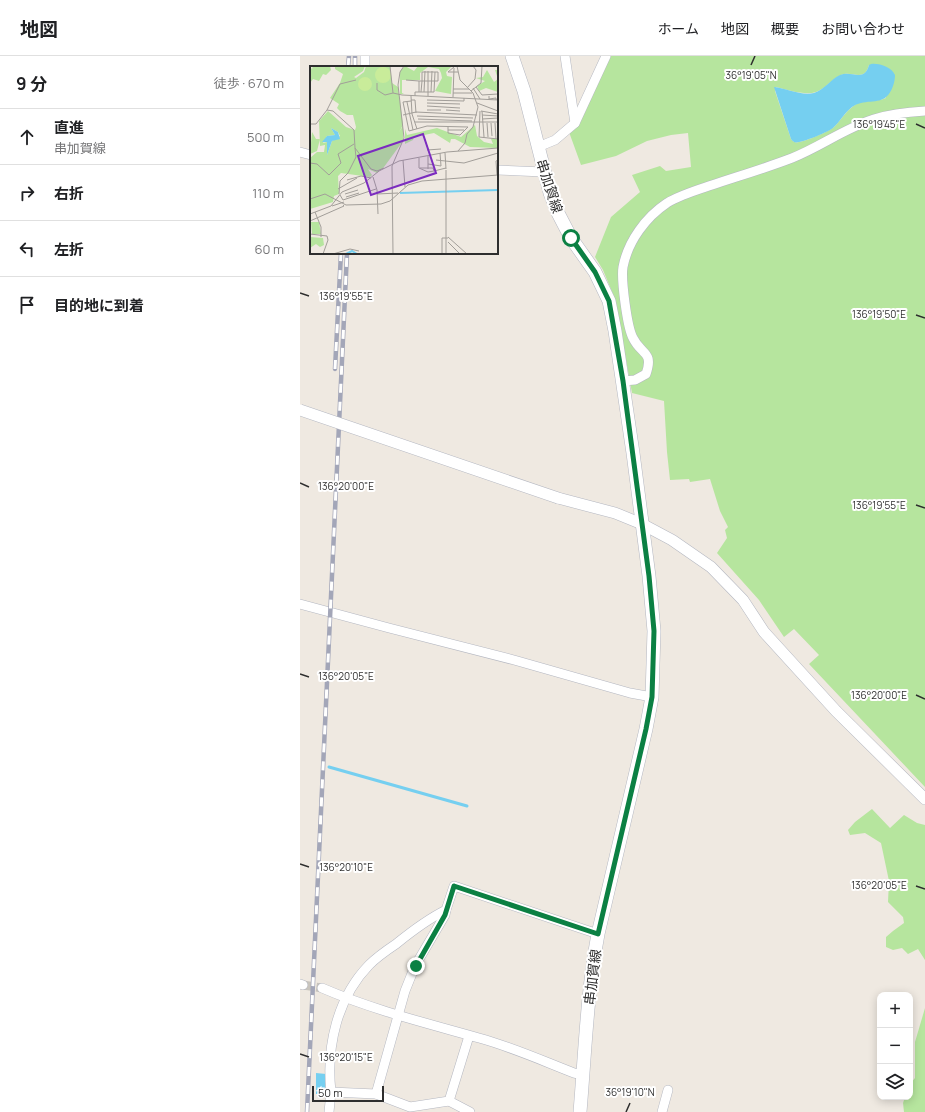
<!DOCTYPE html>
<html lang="ja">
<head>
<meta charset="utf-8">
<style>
	body { margin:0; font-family:Manrope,"Noto Sans JP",sans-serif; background:#f6f6f6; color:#202124 }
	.controls { position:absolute; right:12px; bottom:12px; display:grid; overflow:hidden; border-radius:8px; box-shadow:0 2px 10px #0003 }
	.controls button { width:36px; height:36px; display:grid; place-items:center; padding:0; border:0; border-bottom:1px solid #e0e0e0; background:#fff; color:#202124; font:20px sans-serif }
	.scale { position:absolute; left:12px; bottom:10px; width:72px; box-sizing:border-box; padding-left:4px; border:2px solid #2e2e2e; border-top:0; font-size:11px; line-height:14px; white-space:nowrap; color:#2e2e2e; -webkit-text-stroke:3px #fff; paint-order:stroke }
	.stop { position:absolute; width:12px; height:12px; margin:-9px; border:3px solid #0b8043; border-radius:50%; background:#fff }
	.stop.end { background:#0b8043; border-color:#fff; box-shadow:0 1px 4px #0008 }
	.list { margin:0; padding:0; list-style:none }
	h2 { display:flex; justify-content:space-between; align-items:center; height:52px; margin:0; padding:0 16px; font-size:17px }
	h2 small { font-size:13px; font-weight:400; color:#757577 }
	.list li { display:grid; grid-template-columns:26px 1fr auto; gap:12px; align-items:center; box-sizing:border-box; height:56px; padding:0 16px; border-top:1px solid #e0e0e0 }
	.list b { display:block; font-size:15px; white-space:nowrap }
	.list p { margin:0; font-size:13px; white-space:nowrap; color:#757577 }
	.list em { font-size:13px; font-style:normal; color:#757577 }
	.icon { flex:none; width:22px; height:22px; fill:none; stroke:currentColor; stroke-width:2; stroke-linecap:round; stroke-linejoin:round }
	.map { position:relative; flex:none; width:625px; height:1056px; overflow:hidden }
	header { display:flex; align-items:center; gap:24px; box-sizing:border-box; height:56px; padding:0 20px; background:#fff; border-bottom:1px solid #e0e0e0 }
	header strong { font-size:19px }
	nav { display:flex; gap:22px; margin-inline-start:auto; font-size:14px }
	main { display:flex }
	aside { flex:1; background:#fff }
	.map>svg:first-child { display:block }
	.green { fill:#b6e59e; fill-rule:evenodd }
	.water { fill:#75cff0 }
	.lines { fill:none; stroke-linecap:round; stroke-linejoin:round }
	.stream { stroke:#75cff0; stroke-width:3 }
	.minor-tunnel { stroke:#c8c4bd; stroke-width:9; stroke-dasharray:9 4.5; stroke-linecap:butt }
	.minor-casing { stroke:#b4b7c1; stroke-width:10 }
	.tertiary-casing { stroke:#b4b7c1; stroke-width:12 }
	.secondary-casing { stroke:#b4b7c1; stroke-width:14 }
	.minor { stroke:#fff; stroke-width:9 }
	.tertiary { stroke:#fff; stroke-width:11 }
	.secondary { stroke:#fff; stroke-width:13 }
	.rail-casing { stroke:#a3a6b8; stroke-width:4.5 }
	.rail { stroke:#fff; stroke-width:3; stroke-dasharray:9; stroke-linecap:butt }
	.tertiary-bridge-casing { stroke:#b4b7c1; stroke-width:12; stroke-linecap:butt }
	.tertiary-bridge { stroke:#fff; stroke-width:11 }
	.route { stroke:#0b8043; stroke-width:5 }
	.ticks { fill:none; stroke:#2e2e2e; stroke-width:1.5 }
	.labels { text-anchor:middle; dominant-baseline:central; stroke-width:4; stroke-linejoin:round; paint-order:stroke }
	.street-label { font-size:14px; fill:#2e2e2e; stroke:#fff }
	.inset-river { fill:none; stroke:#75cff0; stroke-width:2 }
	.inset-road { fill:none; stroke:#a29e99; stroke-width:1 }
	.view { fill:#7b2cbf; fill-opacity:0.15; stroke:#7b2cbf; stroke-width:2 }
	.inset-edge { fill:none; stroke:#2e2e2e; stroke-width:2 }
	.ticks-label { font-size:10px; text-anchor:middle; fill:#2e2e2e; stroke:#fff; stroke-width:4; stroke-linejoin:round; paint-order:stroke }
</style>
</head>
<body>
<header>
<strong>地図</strong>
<nav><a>ホーム</a><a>地図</a><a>概要</a><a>お問い合わせ</a></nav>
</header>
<main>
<aside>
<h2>9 分<small>徒歩 · 670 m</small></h2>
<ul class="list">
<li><svg class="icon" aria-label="ahead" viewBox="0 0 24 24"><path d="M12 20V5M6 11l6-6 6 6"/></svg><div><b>直進</b><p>串加賀線</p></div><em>500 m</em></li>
<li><svg class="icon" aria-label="right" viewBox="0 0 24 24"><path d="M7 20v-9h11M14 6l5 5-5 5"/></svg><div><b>右折</b></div><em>110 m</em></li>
<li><svg class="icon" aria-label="left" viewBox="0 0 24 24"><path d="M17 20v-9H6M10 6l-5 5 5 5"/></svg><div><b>左折</b></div><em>60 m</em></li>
<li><svg class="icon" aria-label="arrive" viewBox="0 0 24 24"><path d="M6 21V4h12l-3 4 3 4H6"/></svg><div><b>目的地に到着</b></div></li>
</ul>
</aside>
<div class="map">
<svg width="625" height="1056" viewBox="0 0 625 1056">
	<rect width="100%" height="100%" fill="#efe9e1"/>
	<g class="green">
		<path d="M 311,0 L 625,0 L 625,731 L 509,608 L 519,599 L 494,573 L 484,581 L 459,544 L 417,497 L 427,482 L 425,474 L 428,471 L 420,455 L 410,423 L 390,426 L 389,423 L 370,424 L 367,396 L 364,345 L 332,337 L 315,243 L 303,214 L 295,201 L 311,161 L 340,136 L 332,119 L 360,110 L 366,115 L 391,111 L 388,77 L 371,79 L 347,85 L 316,100 L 281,109 L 269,76 L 299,24 ZM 569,9 L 586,42 C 577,46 567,43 558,47 C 547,53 542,63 534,71 C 528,76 506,85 499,86 C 496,87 493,86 491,83 L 475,35 L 476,31 C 487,34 500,38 512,37 C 523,36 531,23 541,19 C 552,14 564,27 569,9 Z"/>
		<polygon points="572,753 590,772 604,759 617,767 625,769 625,904 618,893 608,898 602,892 593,894 586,891 586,881 593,875 604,867 603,861 588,846 589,825 581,787 565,777 550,779 548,774 555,766"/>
		<polygon points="625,952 625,1056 604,1056 603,1047 605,1041 610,1041 610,1028 615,1022 615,986"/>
	</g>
	<g class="water">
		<path d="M 571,8 C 580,7 591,11 595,19 C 595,26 592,36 586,41 C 579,48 563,43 552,51 C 544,57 540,66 533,72 C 528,76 506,85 499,86 C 495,87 493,86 491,83 L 474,31 C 486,32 501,40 514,37 C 524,34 531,23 540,19 C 552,14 564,27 569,9 Z"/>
		<polygon points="16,1017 26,1018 25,1038 16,1038"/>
	</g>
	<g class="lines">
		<polyline class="stream" points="29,711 167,750"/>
		<polyline class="minor-tunnel" points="3,929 22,932"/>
		<g class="minor-casing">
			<g id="minor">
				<polyline points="265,0 275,67"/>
				<polyline points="65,11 65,0"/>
				<polyline points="238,91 255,84 275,67 306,0"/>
				<polyline points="0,96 11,99"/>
				<polyline points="197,114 244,116"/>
				<path d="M 323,325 L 335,324 L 346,318 C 354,295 341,299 333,282 C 327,271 321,223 323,211 C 328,185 346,161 367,147 C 380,139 397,134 412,129 C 439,120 466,112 492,102 C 520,91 545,72 574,63 C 590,58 608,56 625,55"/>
				<polyline points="0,548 89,572 214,604 330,637 352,641"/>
				<polyline points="0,928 3,929"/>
				<path d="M 22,932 C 73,954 126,967 179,982 C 212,991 243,1005 274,1017 L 283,1019"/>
				<path d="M 31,1036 C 26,991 37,942 69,909 C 77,901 87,894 96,888 C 112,875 128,863 146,854 L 154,830 L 298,878"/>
				<polyline points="76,1038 105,935 115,910 145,859 146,854"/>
				<polyline points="149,1045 170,1056"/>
				<polyline points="29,1056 31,1036 76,1038 110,1051 149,1045 169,980"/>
				<polyline points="362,1056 368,1034"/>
			</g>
		</g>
		<g class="tertiary-casing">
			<polyline id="tertiary" points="258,442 315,457 342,468 372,484 411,511 443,544 464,576 536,655 625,743"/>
		</g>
		<g class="secondary-casing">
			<path id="secondary" d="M 212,0 L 224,35 L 250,137 L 258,157 L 271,182 L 295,216 L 309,245 L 315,275 L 333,397 L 349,520 L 354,575 L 352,641 L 346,673 L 298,878 C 287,937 285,997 280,1056"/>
		</g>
		<use href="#minor" class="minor"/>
		<use href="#tertiary" class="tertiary"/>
		<use href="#secondary" class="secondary"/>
		<g class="rail-casing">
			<g id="rail">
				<polyline points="48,11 49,0"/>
				<polyline points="55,11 55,0"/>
				<polyline points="35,313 41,197"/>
				<polyline points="7,1056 47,197"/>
			</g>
		</g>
		<use href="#rail" class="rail"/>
		<g class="tertiary-bridge-casing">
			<polyline id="tertiary-bridge" points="0,354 258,442"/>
		</g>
		<use href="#tertiary-bridge" class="tertiary-bridge"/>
	</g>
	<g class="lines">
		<polyline class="route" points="116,910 145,859 154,830 298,878 346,673 352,641 354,575 349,520 323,325 309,245 295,216 271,182"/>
	</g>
	<path class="ticks" d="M 451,9 L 455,0M 616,68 L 625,72M 0,237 L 9,240M 616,259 L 625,262M 0,427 L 9,431M 616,449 L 625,452M 0,618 L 9,621M 616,639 L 625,643M 0,808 L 9,811M 616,830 L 625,833M 0,998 L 9,1001M 326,1056 L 330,1047"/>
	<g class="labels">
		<g class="street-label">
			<text transform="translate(250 130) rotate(72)">串加賀線</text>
			<text transform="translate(292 921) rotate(-83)">串加賀線</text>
		</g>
	</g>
	<g transform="translate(10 10)">
		<rect width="188" height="188" fill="#efe9e1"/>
		<path d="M 1,0 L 20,0 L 21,4 L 16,9 L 13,8 L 9,15 L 3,13 L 0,17 L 0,3 L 3,2 ZM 25,0 L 55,0 L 53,5 L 44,11 L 46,12 L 54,6 L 56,0 L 80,0 L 82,17 L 88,21 L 93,59 L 89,66 L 93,60 L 93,75 L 74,101 L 67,107 L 58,103 L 62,109 L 60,111 L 31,107 L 28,110 L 29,128 L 24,130 L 23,136 L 0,143 L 0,92 L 7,86 L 14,86 L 15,79 L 10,80 L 9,55 L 18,45 L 36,61 L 45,64 L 46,61 L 43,49 L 37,49 L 30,45 L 27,42 L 29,38 L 20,32 L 30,17 L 33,8 L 25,3 ZM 21,62 L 28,66 L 30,70 L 22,75 L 17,89 L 17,76 L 13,77 L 17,70 L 25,69 ZM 95,0 L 104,5 L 108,0 L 142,0 L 136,6 L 137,10 L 142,11 L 141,28 L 125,25 L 132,12 L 131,7 L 129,3 L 118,1 L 110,7 L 110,14 L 92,14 L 92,27 L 94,28 L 90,28 L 90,5 ZM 177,4 L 184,16 L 188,13 L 185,4 L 188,4 L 188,26 L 176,22 L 169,25 L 167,20 L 175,15 L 166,12 L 173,11 ZM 165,59 L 167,70 L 174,76 L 183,78 L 181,73 L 188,73 L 188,82 L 160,81 L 145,73 L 141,73 L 140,77 L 124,67 L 104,71 L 103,74 L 95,78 L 95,63 L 97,69 L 127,62 L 151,71 ZM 2,66 L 6,73 L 10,73 L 7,85 L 0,88 ZM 1,156 L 9,156 L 11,168 L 2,168 ZM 0,171 L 13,172 L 14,179 L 10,181 L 6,178 L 0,182 Z" fill="#b6e59e" fill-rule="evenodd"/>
		<path d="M65 9a8 8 0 1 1 16 0a8 8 0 1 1-16 0ZM48 18a7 7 0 1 1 14 0a7 7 0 1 1-14 0Z" fill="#c9ec9a"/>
		<path d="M 21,62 L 28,66 L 30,73 L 22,75 L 17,89 L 17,76 L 12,76 L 17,70 L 25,69 Z" fill="#75cff0"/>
		<path class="inset-river" d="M 90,127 L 188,124M 36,188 L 42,185 L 47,188"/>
		<path class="inset-road" d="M 80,0 L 83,27M 147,0 L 150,14 L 163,27 L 168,41 L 163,61 L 157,68 L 155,77 L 148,85M 144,1 L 138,6 L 148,6M 96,14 L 109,15M 67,17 L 67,24 L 75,29 L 83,27 L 92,29 L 188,34M 166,21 L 172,29 L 188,28M 157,22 L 165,13 L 166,4 L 163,0M 163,22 L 170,33M 143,23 L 159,23M 161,25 L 171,17 L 172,0M 109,26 L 109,15 L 128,15 L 128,6 L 112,6 L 112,15 L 111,26M 114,26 L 115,5M 121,26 L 122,5M 143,27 L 162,27M 101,30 L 102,48 L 107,63M 105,30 L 105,26 L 124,26 L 125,6M 118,30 L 118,5M 179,30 L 179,33 L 186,32 L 186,34M 143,31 L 144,2M 101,34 L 105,34 L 106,47M 117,34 L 154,35 L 154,32M 101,35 L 93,36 L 99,65 L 117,60 L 158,61M 97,36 L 103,64M 117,37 L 150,38M 167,37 L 188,45M 117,40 L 150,42M 17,44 L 30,18 L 46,14M 117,44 L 131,44M 136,44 L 150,45M 170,45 L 169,71 L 188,73M 171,45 L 188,48M 172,45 L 174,71M 93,49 L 106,46 L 167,49M 172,49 L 188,50M 107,50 L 163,52M 108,53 L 162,55M 172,53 L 188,52M 105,56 L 188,56M 177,57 L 178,71M 181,57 L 182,70M 185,57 L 186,73M 0,58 L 6,58 L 17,44 L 23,45 L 44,64 L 45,82 L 61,103 L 67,105 L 74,102M 138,61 L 138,67 L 150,69 L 158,61M 138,64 L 154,64M 117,84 L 131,83M 135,87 L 136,103M 118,90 L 118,103M 109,92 L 109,102 L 118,106 L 124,105M 93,94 L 95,121M 126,94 L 154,97 L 188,87M 0,97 L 7,98 L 19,109 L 31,97 L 28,88 L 44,78M 118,98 L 131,100 L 130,87M 110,102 L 123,102 L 124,105 L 136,102M 136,104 L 136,188M 187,109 L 186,95 L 188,94M 63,111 L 67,124 L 68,148M 37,114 L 51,110 L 61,112M 28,123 L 47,112M 29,128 L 30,115 L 38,107 L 46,91 L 45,82M 35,128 L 48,124M 67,128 L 88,127M 30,129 L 33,134 L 66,123M 36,131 L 49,127M 0,133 L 15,128 L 36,139 L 71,138 L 80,135 L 98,119 L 112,115 L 188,109M 22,140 L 34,136M 5,146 L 11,161 L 11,171M 0,148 L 21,140 L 32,126 L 54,117 L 69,105 L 89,95 L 137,86 L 188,82M 0,155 L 34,140 L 33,139M 0,168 L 17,170 L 18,174 L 13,188M 138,171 L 157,188M 138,176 L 150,188M 23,188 L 40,183 L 49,185M 83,188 L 82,100 L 94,72 L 88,19 L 90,6 L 94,0M 132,188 L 132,172 L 138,172"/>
		<path class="view" d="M 113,68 L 126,107 L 61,129 L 48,90 Z"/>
		<rect width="188" height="188" class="inset-edge"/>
	</g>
	<g class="ticks-label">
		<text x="451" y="23">36°19'05"N</text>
		<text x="579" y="72">136°19'45"E</text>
		<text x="46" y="244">136°19'55"E</text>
		<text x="579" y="262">136°19'50"E</text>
		<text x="46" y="434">136°20'00"E</text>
		<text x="579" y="453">136°19'55"E</text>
		<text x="46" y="624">136°20'05"E</text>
		<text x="579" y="643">136°20'00"E</text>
		<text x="46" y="815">136°20'10"E</text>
		<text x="579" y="833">136°20'05"E</text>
		<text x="46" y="1005">136°20'15"E</text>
		<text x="330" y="1040">36°19'10"N</text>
	</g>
</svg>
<div class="controls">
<button>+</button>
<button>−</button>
<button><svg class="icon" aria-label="layers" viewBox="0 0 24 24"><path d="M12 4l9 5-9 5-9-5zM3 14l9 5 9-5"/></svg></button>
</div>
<div class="scale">50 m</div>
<div class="stop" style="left:271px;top:182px"></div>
<div class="stop end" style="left:116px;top:910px"></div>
</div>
</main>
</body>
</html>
